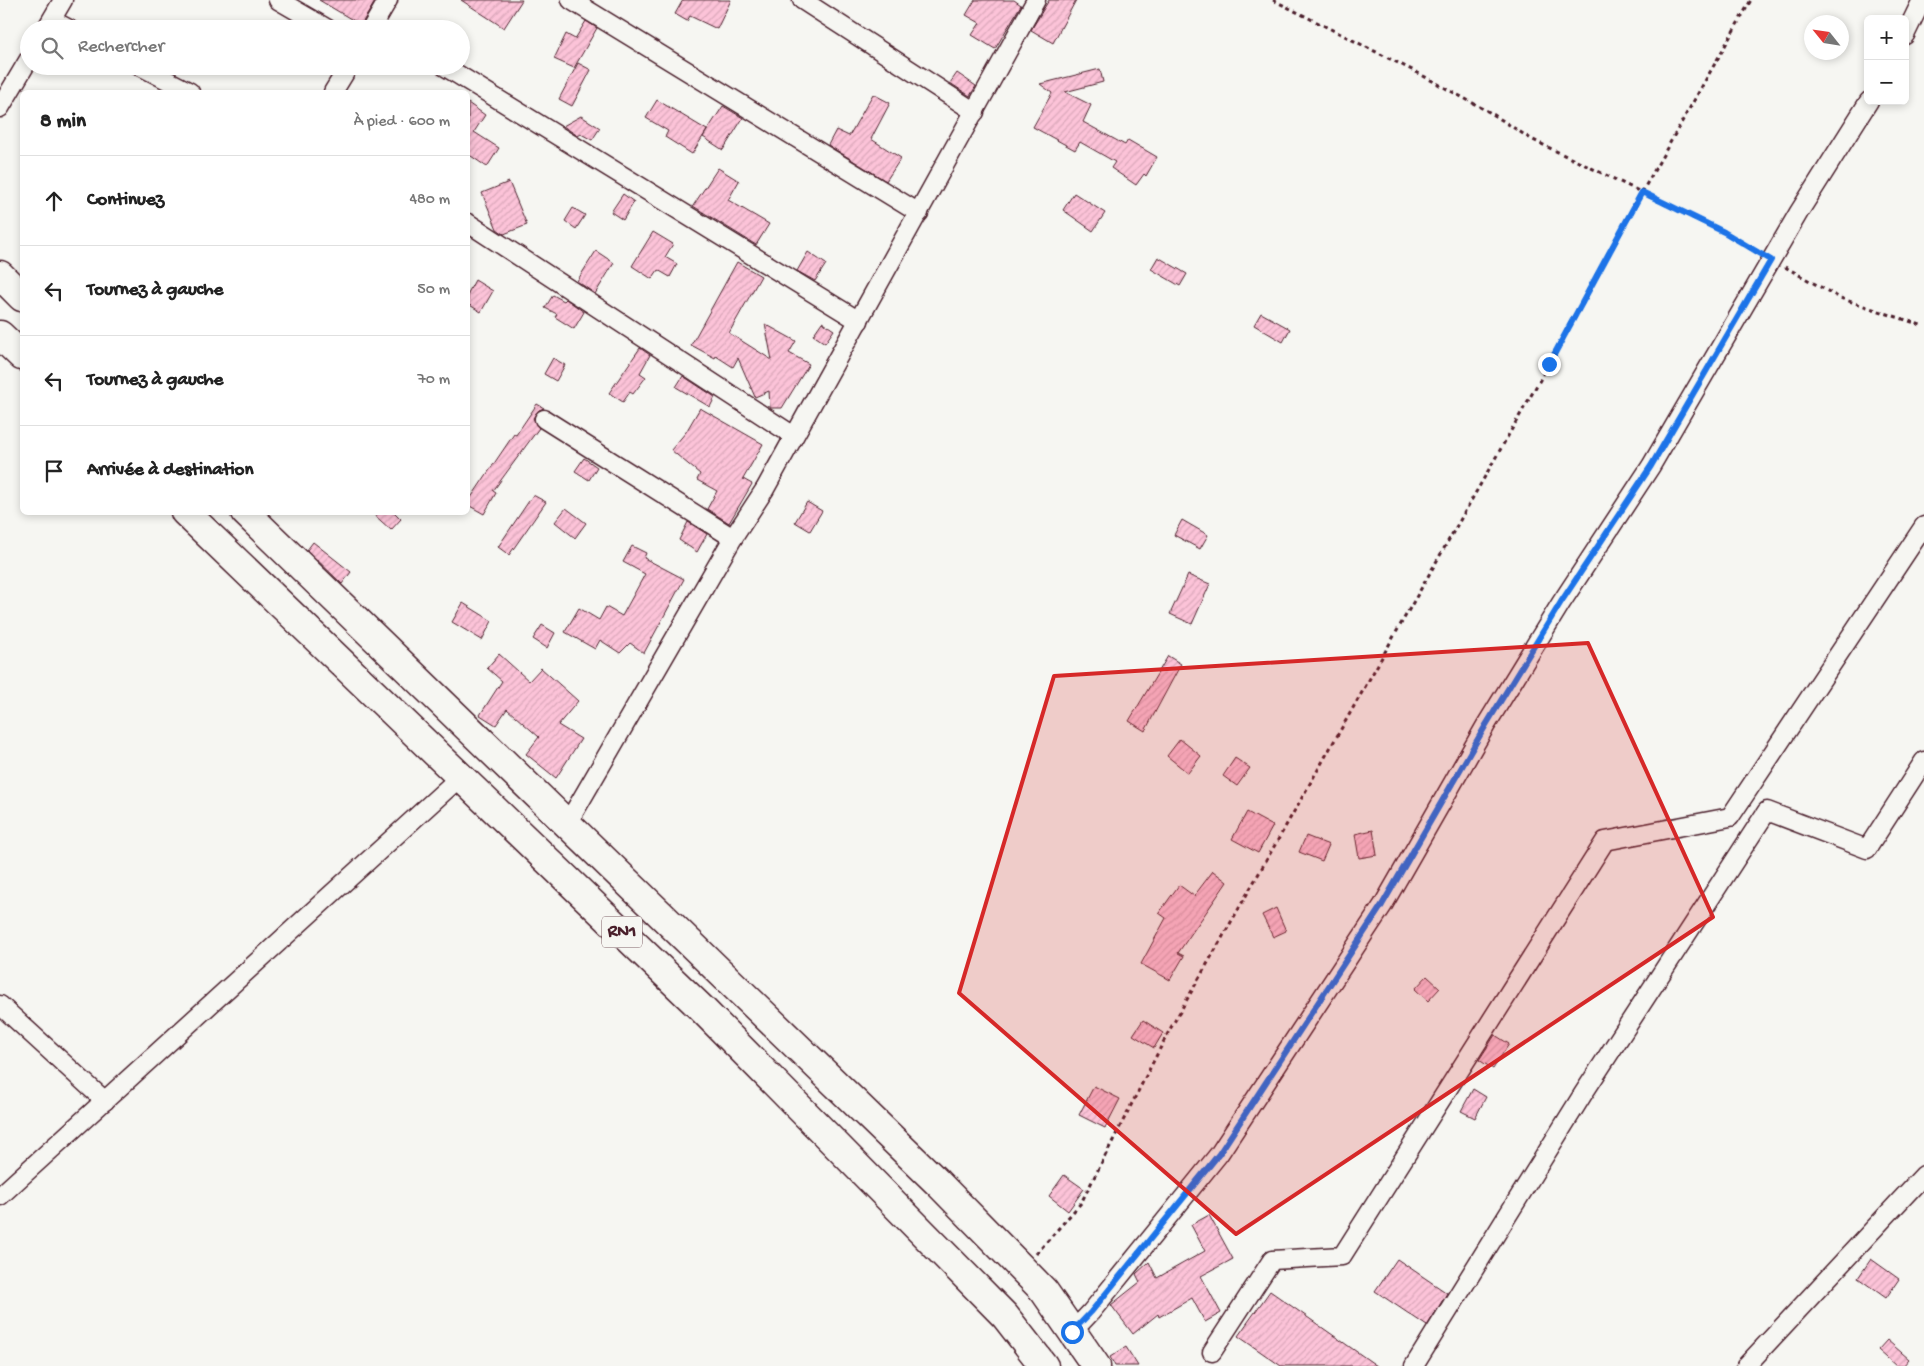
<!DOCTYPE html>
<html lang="fr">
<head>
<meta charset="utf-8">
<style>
	body { margin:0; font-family:"Gochi Hand",sans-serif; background:#f6f6f6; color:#222 }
	.controls { position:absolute; right:15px; top:15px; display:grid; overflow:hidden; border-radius:8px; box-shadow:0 2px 8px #0003 }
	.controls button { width:45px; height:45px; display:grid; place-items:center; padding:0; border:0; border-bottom:1px solid #e0e0e0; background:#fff; color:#222; font:25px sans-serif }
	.compass { position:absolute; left:1804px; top:15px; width:45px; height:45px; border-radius:50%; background:#fff; box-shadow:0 2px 8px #0003; rotate:300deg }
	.stop { position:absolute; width:15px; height:15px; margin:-11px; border:4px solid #1a73e8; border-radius:50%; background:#fff }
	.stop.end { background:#1a73e8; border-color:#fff; box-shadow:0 1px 5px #0008 }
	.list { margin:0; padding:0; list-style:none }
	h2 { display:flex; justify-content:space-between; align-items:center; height:65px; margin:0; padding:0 20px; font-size:21px }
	h2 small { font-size:16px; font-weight:400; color:#767676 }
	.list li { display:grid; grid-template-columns:32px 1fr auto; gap:15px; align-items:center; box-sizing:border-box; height:90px; padding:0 20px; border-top:1px solid #e0e0e0 }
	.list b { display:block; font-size:19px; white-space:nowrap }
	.list em { font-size:16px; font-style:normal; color:#767676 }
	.icon { flex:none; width:28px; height:28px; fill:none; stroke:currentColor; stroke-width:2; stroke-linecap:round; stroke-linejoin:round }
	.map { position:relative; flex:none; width:1924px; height:1366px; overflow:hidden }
	.search { position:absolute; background:#fff; box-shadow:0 2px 8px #0003; left:20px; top:20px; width:450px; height:55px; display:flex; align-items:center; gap:12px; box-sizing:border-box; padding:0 18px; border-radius:28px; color:#767676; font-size:19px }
	.panel { position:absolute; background:#fff; box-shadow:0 2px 8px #0003; left:20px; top:90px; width:450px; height:425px; border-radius:8px }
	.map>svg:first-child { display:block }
	.building { fill:url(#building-hatch); stroke:#4a1f2b }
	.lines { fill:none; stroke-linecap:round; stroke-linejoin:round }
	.street-casing { stroke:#4a1f2b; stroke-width:21 }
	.highway-casing { stroke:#4a1f2b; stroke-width:31 }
	.path { stroke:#4a1f2b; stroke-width:3; stroke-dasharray:4 4; stroke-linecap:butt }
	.street { stroke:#f6f6f2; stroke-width:18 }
	.highway { stroke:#f6f6f2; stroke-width:28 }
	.route { stroke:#1a73e8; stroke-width:6 }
	.marked { fill:#d62828; fill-opacity:0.2; stroke:#d62828; stroke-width:4; stroke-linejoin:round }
	.labels { text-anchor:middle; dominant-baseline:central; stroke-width:4; stroke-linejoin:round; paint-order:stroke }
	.shield { fill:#f6f6f2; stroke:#7e6067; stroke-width:1 }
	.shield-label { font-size:18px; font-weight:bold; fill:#4a1f2b }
</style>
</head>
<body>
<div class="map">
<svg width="1924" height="1366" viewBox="0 0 1924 1366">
	<defs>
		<pattern id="building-hatch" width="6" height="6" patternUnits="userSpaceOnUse" patternTransform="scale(1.25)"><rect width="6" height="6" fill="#fcc3d8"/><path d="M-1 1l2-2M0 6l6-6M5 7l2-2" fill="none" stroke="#daa7ba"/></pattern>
	</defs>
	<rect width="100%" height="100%" fill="#f6f6f2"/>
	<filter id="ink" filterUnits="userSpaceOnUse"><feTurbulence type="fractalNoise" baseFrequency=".02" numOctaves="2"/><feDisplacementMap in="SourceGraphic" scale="10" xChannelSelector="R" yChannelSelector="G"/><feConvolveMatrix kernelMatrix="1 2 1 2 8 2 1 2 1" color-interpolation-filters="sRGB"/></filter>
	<g filter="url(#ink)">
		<g class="building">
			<polygon points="319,0 376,0 361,25"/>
			<polygon points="461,0 522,0 504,28"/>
			<polygon points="683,0 731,0 717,29 690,16 687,21 675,14"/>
			<polygon points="975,0 1014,0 1021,5 995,49 972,35 980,23 966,15"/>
			<polygon points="1049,0 1076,0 1053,43 1031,30"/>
			<polygon points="586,21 597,28 574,68 554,59 566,34 575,39"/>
			<polygon points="578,63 591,70 572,106 559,99"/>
			<polygon points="1100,69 1103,82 1065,92 1091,105 1083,122 1125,145 1128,140 1157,157 1146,176 1144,174 1136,185 1111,168 1115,162 1080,142 1075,150 1033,127 1052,93 1040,84"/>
			<polygon points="957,73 976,86 970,96 950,83"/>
			<polygon points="873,94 890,103 871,139 901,158 886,181 828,145 836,130 849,136"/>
			<polygon points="657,100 707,130 692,154 665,137 668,131 646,118"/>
			<polygon points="468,103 485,115 474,132 499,148 487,167 468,154"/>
			<polygon points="723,106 743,118 723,150 703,137"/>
			<polygon points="581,116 600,128 592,140 581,134 578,136 563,126"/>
			<polygon points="718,168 739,181 728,200 769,224 756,245 693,206"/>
			<polygon points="509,182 527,225 504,234 497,229 482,193"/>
			<polygon points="1074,193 1105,213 1093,231 1063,210"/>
			<polygon points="623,194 634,202 623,220 611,212"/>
			<polygon points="573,208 585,215 576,229 565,221"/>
			<polygon points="653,232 673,244 665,257 677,264 670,277 658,270 652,279 632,266"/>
			<polygon points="596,251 614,263 595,294 577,281"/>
			<polygon points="808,252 826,264 815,281 797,271"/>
			<polygon points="1158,257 1187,274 1180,286 1151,269"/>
			<polygon points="737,262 761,276 729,333 772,360 765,324 796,341 789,353 809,364 782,408 770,408 769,391 755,397 738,358 733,367 716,356 715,358 691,345"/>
			<polygon points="475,280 493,291 481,312 468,304 468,293"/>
			<polygon points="553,295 564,301 566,299 584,312 574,329 555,317 557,314 545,308"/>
			<polygon points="1261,313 1290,329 1283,342 1254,325"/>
			<polygon points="822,322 834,330 825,343 813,335"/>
			<polygon points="640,348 650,355 640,373 646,377 633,394 630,392 623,402 609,393"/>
			<polygon points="553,358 565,365 556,381 544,374"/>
			<polygon points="683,376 715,397 710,407 676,387"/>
			<polygon points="537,404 544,408 539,410 533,418 539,428 493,491 496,493 484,514 468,505 468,502 514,434 516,435"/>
			<polygon points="700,408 763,444 743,479 752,484 729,523 707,509 717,491 697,480 700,474 671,450 686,432"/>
			<polygon points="584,458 597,467 589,480 575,471"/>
			<polygon points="533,495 546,502 509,555 498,547"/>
			<polygon points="807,502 822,511 810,531 795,522"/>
			<polygon points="566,508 586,523 575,538 555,522"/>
			<polygon points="371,512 394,512 401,519 391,530"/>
			<polygon points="1182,520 1208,535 1200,549 1174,535"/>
			<polygon points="688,522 707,534 697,552 679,540"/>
			<polygon points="313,542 351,572 342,584 307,550"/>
			<polygon points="632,546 646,553 644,558 684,579 644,653 630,643 620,653 600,640 595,649 565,632 579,608 599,620 606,607 622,616 645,574 623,562"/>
			<polygon points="1188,575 1210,584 1192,624 1170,614"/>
			<polygon points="463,603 492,621 482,640 452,622"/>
			<polygon points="542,625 555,633 547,648 533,639"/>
			<polygon points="499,654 529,681 541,668 578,701 558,725 581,739 556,778 526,754 539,737 507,709 496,725 480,715 502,681 487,668"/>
			<polygon points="1168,656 1181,664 1145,731 1129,721"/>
			<polygon points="1180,739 1201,756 1188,773 1167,756"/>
			<polygon points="1235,758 1250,768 1237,786 1223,776"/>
			<polygon points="1247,812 1273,826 1258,853 1232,839"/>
			<polygon points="1373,830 1377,855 1359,858 1355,834"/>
			<polygon points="1306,836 1329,845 1322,861 1299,852"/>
			<polygon points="1213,871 1227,882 1178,953 1184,956 1170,980 1141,964 1166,918 1159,913 1179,885 1194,896"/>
			<polygon points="1276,908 1286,931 1273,937 1262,915"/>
			<polygon points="1427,976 1440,988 1428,1001 1415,989"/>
			<polygon points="1143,1020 1163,1033 1154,1048 1133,1035"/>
			<polygon points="1495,1035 1509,1044 1493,1069 1479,1060"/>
			<polygon points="1094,1086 1120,1099 1105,1128 1079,1115"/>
			<polygon points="1473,1089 1486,1097 1475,1118 1461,1111"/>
			<polygon points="1064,1175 1084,1189 1068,1211 1049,1196"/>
			<polygon points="1209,1215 1233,1259 1201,1276 1221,1313 1205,1322 1192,1298 1159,1317 1158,1314 1133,1334 1111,1305 1140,1282 1136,1274 1149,1262 1157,1278 1205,1251 1191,1225"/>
			<polygon points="1397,1259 1447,1293 1427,1326 1375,1291"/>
			<polygon points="1871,1259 1899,1279 1886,1298 1858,1278"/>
			<polygon points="1270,1291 1377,1366 1281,1366 1238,1336"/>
			<polygon points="1887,1340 1909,1359 1903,1366 1896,1366 1878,1350"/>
			<polygon points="1126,1347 1138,1366 1115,1366 1110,1357"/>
		</g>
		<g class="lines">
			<g class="street-casing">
				<g id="street">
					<polyline points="278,0 328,29"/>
					<polyline points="571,0 919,213"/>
					<polyline points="802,0 975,112"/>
					<polyline points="52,20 69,29"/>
					<polyline points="46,29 63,0"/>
					<polyline points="371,29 388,0"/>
					<polyline points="1905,35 1922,0"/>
					<polyline points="140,66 190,92"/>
					<polyline points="444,66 859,321"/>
					<polyline points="333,92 349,66"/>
					<polyline points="0,108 29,59"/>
					<polyline points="468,223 794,436"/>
					<polyline points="544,419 733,538"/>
					<polyline points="566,826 733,538 765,489 1036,0"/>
					<polyline points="0,1005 105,1101"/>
					<polyline points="0,1196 460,777"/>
					<polyline points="1072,1332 1091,1312 1219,1154 1383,905 1486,725 1561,603 1651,466 1799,212 1869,101"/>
					<polyline points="1212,1352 1272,1260 1342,1256 1605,841 1730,817 1924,526"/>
					<polyline points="1414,1366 1583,1094 1767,811 1867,849 1924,761"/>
					<polyline points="1746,1366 1924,1175"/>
				</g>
			</g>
			<g class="highway-casing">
				<g id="highway">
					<polyline points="0,275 22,297"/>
					<polyline points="0,335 22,356"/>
					<polyline points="185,512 700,1007 1005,1316 1044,1366"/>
					<polyline points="245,512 937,1182 1044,1291 1096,1366"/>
				</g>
			</g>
			<g class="path">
				<polyline points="1273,0 1418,73 1491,113 1531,139 1724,232 1757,252"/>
				<polyline points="1785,267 1840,298 1924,326"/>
				<polyline points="1036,1254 1081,1203 1169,1031 1549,364 1642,192 1751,0"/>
			</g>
			<use href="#street" class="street"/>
			<use href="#highway" class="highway"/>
		</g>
	</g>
	<g class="lines" filter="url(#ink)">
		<polyline class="route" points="1072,1332 1091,1312 1219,1154 1382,905 1486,725 1561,602 1651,466 1771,260 1724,232 1642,192 1549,364"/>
	</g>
	<path class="marked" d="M 1588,643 L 1713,917 L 1236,1234 L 959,993 L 1054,676 Z"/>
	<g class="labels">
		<rect class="shield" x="602" y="916.5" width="40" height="31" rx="4"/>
		<g class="shield-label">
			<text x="622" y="932">RN1</text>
		</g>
	</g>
</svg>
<div class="controls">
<button>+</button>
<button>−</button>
</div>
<svg class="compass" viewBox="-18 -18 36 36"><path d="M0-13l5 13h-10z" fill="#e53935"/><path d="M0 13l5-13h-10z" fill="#767676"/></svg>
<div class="stop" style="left:1072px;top:1332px"></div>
<div class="stop end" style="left:1549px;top:364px"></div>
<div class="search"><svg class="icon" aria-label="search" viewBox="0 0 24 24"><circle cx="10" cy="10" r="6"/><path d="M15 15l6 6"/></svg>Rechercher</div>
<section class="panel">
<h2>8 min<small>À pied · 600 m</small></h2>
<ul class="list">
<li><svg class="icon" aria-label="ahead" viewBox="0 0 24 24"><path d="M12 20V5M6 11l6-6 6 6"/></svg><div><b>Continuez</b></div><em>480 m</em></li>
<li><svg class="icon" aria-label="left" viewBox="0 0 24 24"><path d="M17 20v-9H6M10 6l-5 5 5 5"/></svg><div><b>Tournez à gauche</b></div><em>50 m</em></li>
<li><svg class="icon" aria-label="left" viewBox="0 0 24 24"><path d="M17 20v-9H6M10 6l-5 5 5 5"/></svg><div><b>Tournez à gauche</b></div><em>70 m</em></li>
<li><svg class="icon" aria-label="arrive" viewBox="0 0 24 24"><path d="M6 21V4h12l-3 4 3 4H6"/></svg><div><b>Arrivée à destination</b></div></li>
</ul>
</section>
</div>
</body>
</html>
